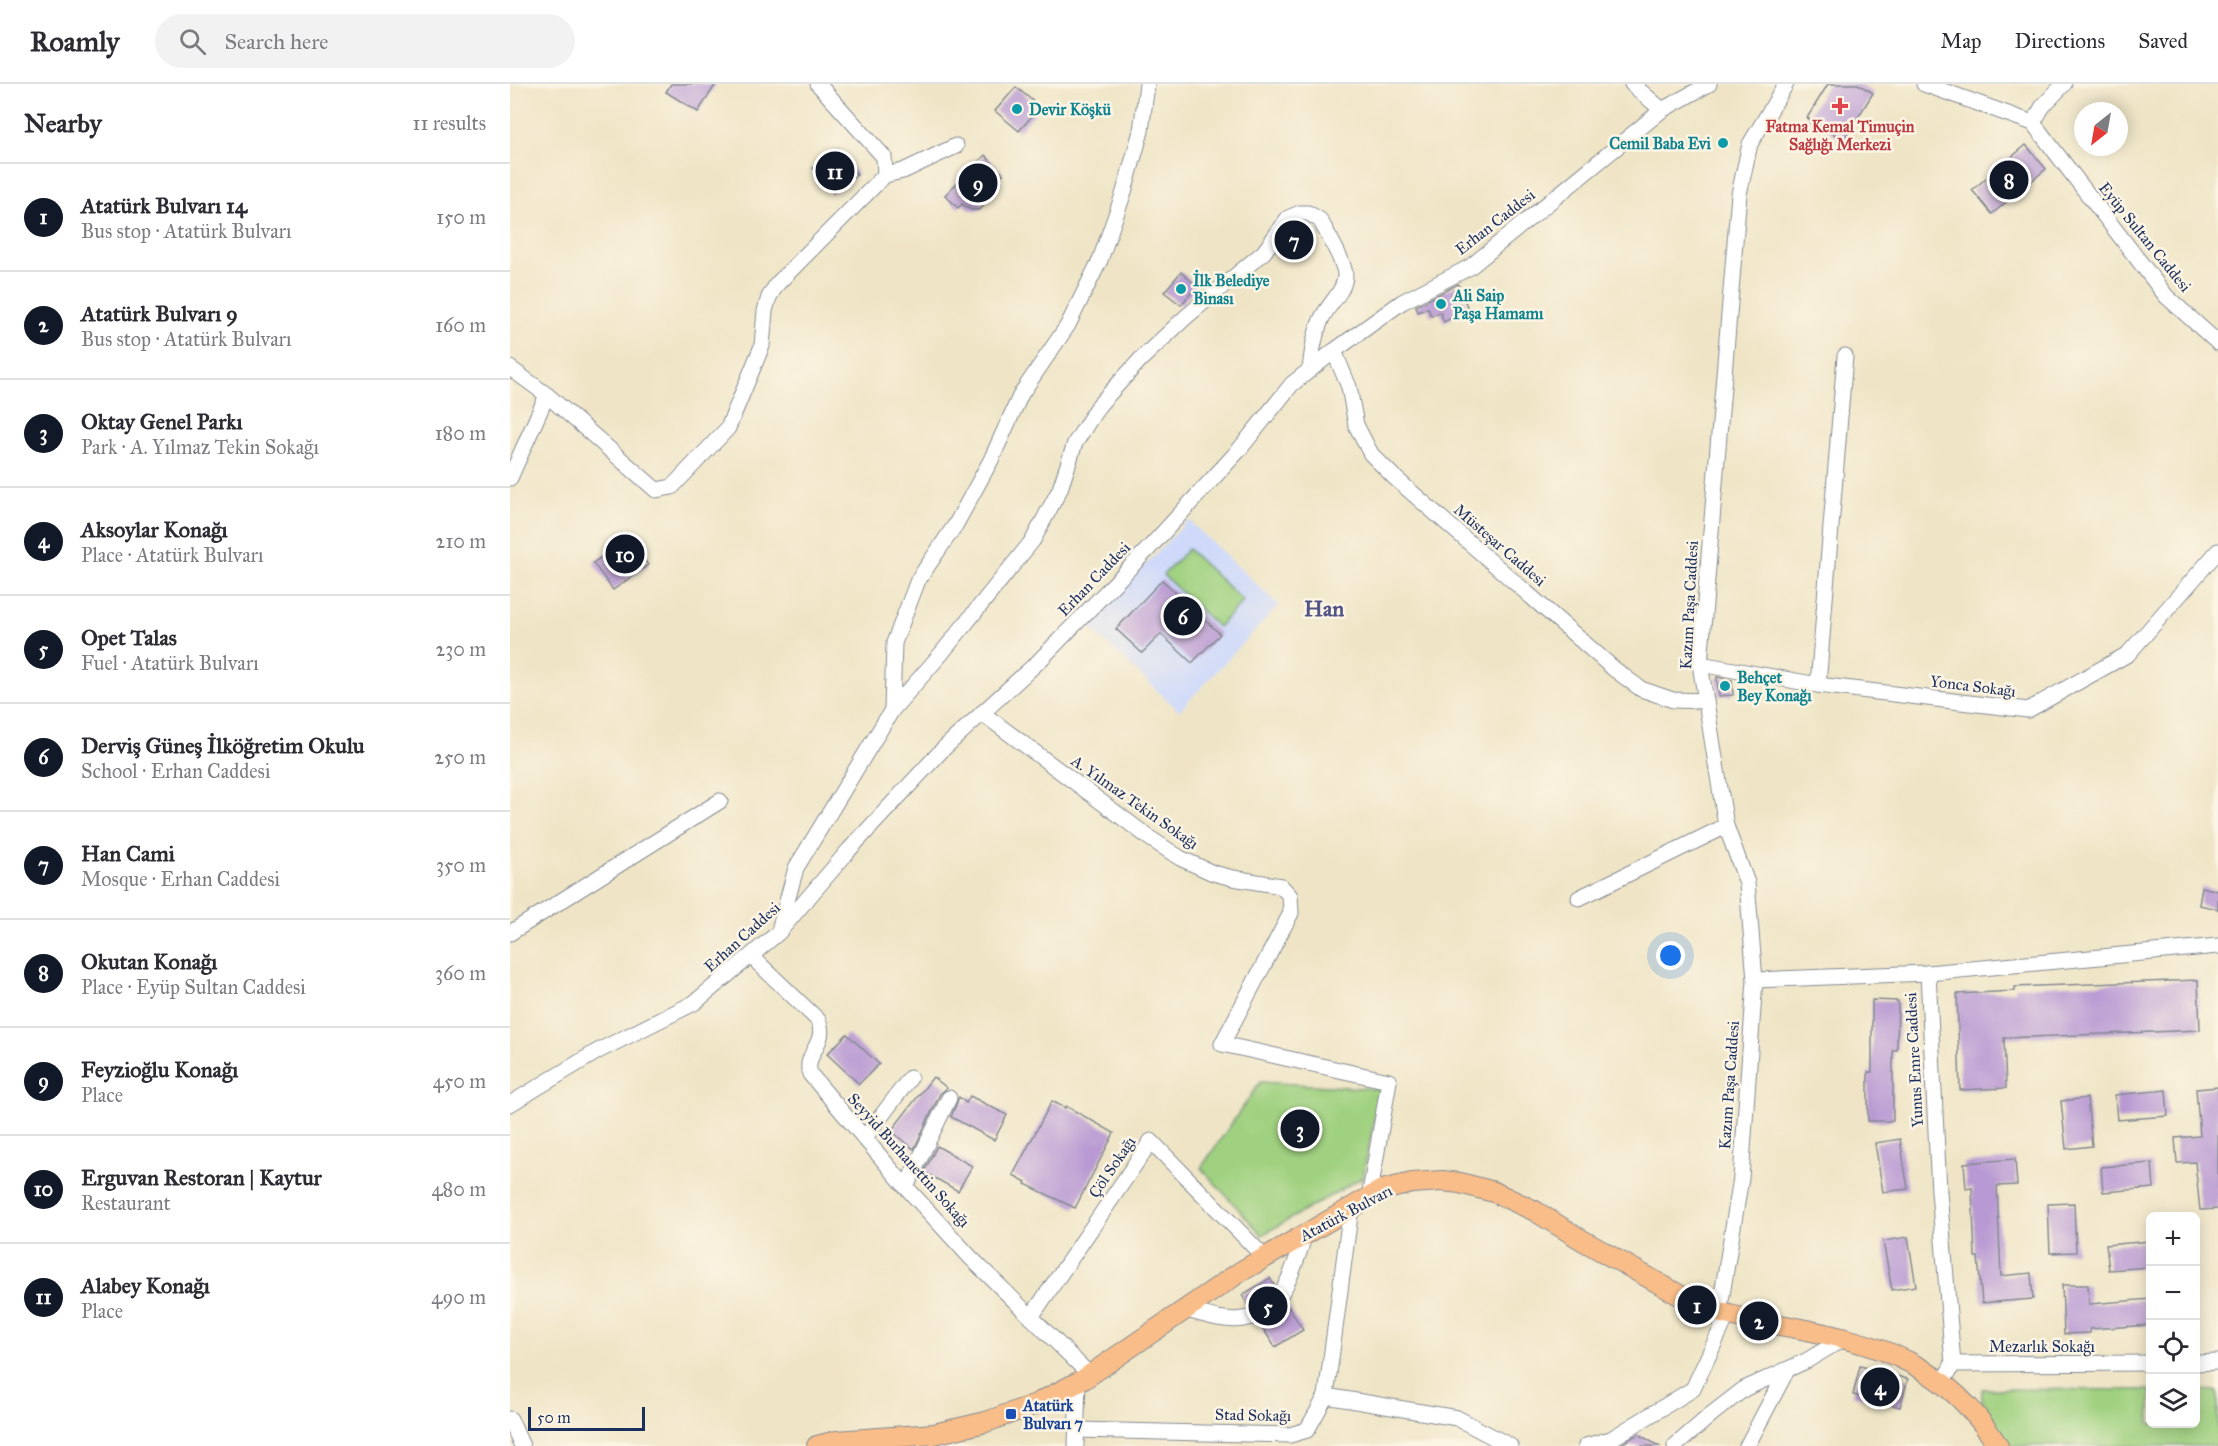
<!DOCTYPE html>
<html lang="en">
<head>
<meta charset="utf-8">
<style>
	body { margin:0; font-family:"IM FELL Great Primer",serif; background:#f2f2f3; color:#2b2b33 }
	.controls { position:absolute; right:18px; bottom:18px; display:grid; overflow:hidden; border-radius:9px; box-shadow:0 3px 15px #0003 }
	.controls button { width:54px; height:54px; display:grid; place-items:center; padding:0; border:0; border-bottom:2px solid #e1e1e2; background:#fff; color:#2b2b33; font:30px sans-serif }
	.compass { position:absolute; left:1564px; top:18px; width:54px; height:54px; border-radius:50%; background:#fff; box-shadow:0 3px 15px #0003; rotate:211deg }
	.scale { position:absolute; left:18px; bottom:15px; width:117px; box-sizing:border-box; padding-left:6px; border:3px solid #1b2f5e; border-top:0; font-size:16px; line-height:21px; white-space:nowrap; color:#1b2f5e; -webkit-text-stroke:4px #fcf5e5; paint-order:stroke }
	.you { position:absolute; left:1161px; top:872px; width:21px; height:21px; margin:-15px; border:4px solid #fff; border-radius:50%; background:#1a73e8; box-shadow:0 0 0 9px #1a73e833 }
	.badge { display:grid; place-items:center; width:39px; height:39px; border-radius:50%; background:#111827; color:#fff; font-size:20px; font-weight:700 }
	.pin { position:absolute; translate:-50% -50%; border:3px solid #fff; box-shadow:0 2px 6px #0006 }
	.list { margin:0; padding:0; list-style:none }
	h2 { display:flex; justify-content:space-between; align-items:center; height:78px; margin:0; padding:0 24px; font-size:26px }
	h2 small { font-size:20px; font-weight:400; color:#7c7c81 }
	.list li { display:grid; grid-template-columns:39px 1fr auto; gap:18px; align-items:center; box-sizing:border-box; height:108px; padding:0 24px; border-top:2px solid #e1e1e2 }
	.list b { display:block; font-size:22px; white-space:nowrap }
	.list p { margin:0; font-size:20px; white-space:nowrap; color:#7c7c81 }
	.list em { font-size:20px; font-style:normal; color:#7c7c81 }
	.icon { flex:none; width:33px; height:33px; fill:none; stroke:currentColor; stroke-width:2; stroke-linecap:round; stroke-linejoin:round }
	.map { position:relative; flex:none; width:1708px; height:1362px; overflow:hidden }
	header { display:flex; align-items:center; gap:36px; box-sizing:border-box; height:84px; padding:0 30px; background:#fff; border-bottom:2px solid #e1e1e2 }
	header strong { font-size:28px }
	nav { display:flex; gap:33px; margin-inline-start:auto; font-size:21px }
	.search { width:420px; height:54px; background:#f2f2f3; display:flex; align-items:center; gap:15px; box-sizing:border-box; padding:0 21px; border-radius:33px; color:#7c7c81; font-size:22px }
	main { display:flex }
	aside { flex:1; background:#fff }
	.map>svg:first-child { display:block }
	.built { fill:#cfdafa }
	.green { fill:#a0d180; stroke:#5e806f; stroke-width:1.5 }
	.building { fill:#b899d3 }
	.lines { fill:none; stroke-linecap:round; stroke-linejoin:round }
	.minor-casing { stroke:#858a92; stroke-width:17 }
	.major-casing { stroke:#858a92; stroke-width:22 }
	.minor { stroke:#fff; stroke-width:15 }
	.major { stroke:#f8bd89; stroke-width:20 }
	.health-dot { fill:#e0444e; stroke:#fcf5e5; stroke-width:2 }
	.culture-dot { fill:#0f9aa8; stroke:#fcf5e5; stroke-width:2 }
	.transit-dot { fill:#1a4fb4; stroke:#fcf5e5; stroke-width:2 }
	.labels { text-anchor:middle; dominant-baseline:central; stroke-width:5; stroke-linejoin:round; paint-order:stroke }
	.culture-label { font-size:16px; font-weight:bold; fill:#0d838f; stroke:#fcf5e5; text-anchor:start }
	.health-label { font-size:16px; font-weight:bold; fill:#be3a42; stroke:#fcf5e5 }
	.street-label { font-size:16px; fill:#1b2f5e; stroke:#fcf5e5 }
	.transit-label { font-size:16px; font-weight:bold; fill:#164399; stroke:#fcf5e5; text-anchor:start }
	.district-label { font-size:22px; font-weight:bold; fill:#525487; stroke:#fcf5e5 }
</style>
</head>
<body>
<header>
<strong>Roamly</strong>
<div class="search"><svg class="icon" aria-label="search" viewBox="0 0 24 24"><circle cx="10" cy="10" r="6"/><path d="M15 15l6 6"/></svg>Search here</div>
<nav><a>Map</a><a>Directions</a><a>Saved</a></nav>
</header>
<main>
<aside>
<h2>Nearby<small>11 results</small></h2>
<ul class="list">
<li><span class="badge">1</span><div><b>Atatürk Bulvarı 14</b><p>Bus stop · Atatürk Bulvarı</p></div><em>150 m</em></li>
<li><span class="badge">2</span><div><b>Atatürk Bulvarı 9</b><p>Bus stop · Atatürk Bulvarı</p></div><em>160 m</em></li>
<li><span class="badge">3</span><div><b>Oktay Genel Parkı</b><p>Park · A. Yılmaz Tekin Sokağı</p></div><em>180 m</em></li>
<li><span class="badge">4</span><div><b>Aksoylar Konağı</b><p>Place · Atatürk Bulvarı</p></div><em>210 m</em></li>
<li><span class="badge">5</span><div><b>Opet Talas</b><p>Fuel · Atatürk Bulvarı</p></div><em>230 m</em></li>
<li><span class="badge">6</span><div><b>Derviş Güneş İlköğretim Okulu</b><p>School · Erhan Caddesi</p></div><em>250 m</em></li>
<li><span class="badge">7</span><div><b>Han Cami</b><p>Mosque · Erhan Caddesi</p></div><em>350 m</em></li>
<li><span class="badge">8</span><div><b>Okutan Konağı</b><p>Place · Eyüp Sultan Caddesi</p></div><em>360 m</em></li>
<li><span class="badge">9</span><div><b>Feyzioğlu Konağı</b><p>Place</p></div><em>450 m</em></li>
<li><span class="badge">10</span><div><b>Erguvan Restoran | Kaytur</b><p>Restaurant</p></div><em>480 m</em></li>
<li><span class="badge">11</span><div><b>Alabey Konağı</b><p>Place</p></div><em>490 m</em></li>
</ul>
</aside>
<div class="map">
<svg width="1708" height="1362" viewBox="0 0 1708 1362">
	<rect width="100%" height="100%" fill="#fcf5e5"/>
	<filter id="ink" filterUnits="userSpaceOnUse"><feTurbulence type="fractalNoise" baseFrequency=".0167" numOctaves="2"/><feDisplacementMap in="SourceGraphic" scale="12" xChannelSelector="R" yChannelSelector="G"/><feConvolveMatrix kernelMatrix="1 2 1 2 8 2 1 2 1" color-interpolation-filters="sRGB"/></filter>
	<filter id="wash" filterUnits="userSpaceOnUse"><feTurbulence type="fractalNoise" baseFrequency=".008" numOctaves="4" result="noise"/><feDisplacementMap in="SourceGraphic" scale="24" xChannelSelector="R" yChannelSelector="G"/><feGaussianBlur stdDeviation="1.35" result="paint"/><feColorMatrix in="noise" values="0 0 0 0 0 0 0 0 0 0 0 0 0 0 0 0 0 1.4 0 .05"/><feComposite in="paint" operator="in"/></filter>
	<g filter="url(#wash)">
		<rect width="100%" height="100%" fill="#efe5c6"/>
		<polygon class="built" points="678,436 769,521 669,627 578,542"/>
		<g class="green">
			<polygon points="678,465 733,517 708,543 653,491"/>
			<polygon points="750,998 870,1005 853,1093 752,1151 691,1084"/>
			<polygon points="1472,1305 1640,1306 1640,1340 1686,1340 1686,1306 1708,1307 1708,1362 1498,1362 1472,1316"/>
		</g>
		<g id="blocks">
			<g class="building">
				<polygon points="161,0 206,0 188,28 156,8"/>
				<polygon points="1318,0 1348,0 1363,9 1334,56 1297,34"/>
				<polygon points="506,3 530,23 509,47 485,27"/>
				<polygon points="1516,61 1536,85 1482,130 1462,106"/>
				<polygon points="327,65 347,90 323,109 303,84"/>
				<polygon points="475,71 493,90 488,94 491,97 484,104 468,108 473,123 468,126 461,126 452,120 448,124 435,111"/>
				<polygon points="788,140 804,149 789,176 768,165 784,142"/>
				<polygon points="671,188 687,202 671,221 654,208"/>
				<polygon points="948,200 958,225 934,238 930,228 921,232 918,224 908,228 906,222"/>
				<polygon points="118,454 138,481 103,506 83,479"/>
				<polygon points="652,496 710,550 682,579 651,550 632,569 606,545"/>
				<polygon points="1207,593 1222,596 1223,611 1209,612"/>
				<polygon points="1692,803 1708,807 1708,825 1689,821"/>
				<polygon points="1688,896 1690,946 1494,954 1496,1004 1450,1006 1447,910 1505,907 1505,903"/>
				<polygon points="1362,916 1388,917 1387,966 1383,966 1383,1037 1358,1037 1358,988 1362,988"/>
				<polygon points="337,950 369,980 349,1000 317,970"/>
				<polygon points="423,993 437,1004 430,1010 404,1065 381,1047"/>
				<polygon points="1708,1003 1708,1125 1690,1126 1685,1078 1667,1079 1665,1054 1690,1052 1686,1005"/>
				<polygon points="1656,1006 1658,1032 1607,1036 1605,1011"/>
				<polygon points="460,1012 497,1031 484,1056 441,1033 449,1013 456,1019"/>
				<polygon points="1577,1014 1582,1062 1556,1065 1551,1017"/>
				<polygon points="542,1017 555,1024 556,1022 604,1049 565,1124 515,1100 516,1098 503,1091"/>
				<polygon points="1390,1055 1398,1105 1373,1108 1365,1059"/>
				<polygon points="427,1062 462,1082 448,1107 414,1088"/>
				<polygon points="1505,1075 1507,1101 1487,1102 1491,1192 1521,1189 1523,1215 1472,1219 1468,1173 1465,1173 1462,1104 1456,1105 1454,1079"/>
				<polygon points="1642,1079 1644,1104 1593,1108 1591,1083"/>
				<polygon points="1564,1119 1566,1168 1540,1169 1538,1120"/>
				<polygon points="1398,1153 1406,1202 1382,1206 1373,1157"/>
				<polygon points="1641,1157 1641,1183 1599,1186 1596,1161"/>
				<polygon points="760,1194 764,1201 760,1208 752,1216 739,1223 732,1211"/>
				<polygon points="1552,1201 1578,1201 1579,1220 1641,1215 1641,1241 1580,1245 1580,1249 1554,1250"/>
				<polygon points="776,1219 793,1246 765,1263 750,1240 764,1231"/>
				<polygon points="1350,1282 1398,1295 1390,1323 1343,1311"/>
				<polygon points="1128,1350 1149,1362 1108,1362"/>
			</g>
		</g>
	</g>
	<g filter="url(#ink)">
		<use href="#blocks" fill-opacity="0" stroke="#858a92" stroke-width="1.5"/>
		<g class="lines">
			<g class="minor-casing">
				<g id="minor">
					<polyline points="1122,0 1152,26"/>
					<polyline points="1414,0 1523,39 1656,212 1708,259"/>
					<polyline points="1523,39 1533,22 1554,0"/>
					<polyline points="375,91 393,87 446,62"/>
					<polyline points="824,267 839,303 846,341 861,370 884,393 1104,585 1131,605 1163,616 1196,617"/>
					<polyline points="0,284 37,311 146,406 162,403 218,344 252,262 255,227 259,213 267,200 375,91 374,73 308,0"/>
					<polyline points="0,394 37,311"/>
					<polyline points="1190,580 1308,601 1518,626 1618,570 1708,467"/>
					<polyline points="1308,601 1335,272"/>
					<polyline points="382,626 384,559 408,496 446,440 481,376 511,310 558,241 590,176 614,108 631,47 637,0"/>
					<polyline points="472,629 641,755 670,774 703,789 723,794 771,802 780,812 781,829 712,960 879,997 859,1114"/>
					<polyline points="1069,814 1216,742"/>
					<path d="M 270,843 L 286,784 L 382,626 L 431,570 L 523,456 L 550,405 L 565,359 L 589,321 L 631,275 L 677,232 L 754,168 L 778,134 L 790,129 L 798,129 L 810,136 C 816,147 835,179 835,191 C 835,208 817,221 811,236 C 804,252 802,268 800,286"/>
					<polyline points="0,849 210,717"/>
					<path d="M 241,872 L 308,936 C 319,958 293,970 300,990 L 396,1103 L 461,1174 L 580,1291"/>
					<polyline points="1245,896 1418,889"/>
					<polyline points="0,1020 88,967 184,919 268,849 339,766 433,665 529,577 639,464 729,366 782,300 824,267 892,218 960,183 1152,26 1199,0"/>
					<polyline points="354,1055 400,994"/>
					<polyline points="396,1103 439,1014"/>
					<path d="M 673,1225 C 692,1230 714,1238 733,1235 C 774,1228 784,1183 795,1150"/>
					<polyline points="1209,1229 1231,1094 1245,896 1237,799 1216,742 1190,580 1229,110 1240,60 1276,0"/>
					<polyline points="521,1233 641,1057 755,1174"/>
					<polyline points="1686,1279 1708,1278"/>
					<polyline points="1443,1280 1429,1107 1418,889 1708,862"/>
					<polyline points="1438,1289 1443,1280 1640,1279"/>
					<polyline points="816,1312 947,1334 1000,1362"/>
					<polyline points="0,1335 12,1362"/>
					<polyline points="567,1346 780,1351 797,1346 816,1312 841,1124"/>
					<polyline points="566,1362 568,1298"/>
					<polyline points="1076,1362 1101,1355 1183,1305 1217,1232"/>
					<polyline points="1165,1362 1203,1329 1234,1305 1296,1277 1333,1255"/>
					<polyline points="1237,1362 1277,1286"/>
				</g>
			</g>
			<g class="major-casing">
				<path id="major" d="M 307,1362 L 327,1357 L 424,1350 L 476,1338 L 526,1320 L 574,1295 L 730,1188 L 872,1106 L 902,1099 L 932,1097 L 950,1099 L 984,1108 L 1025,1127 L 1072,1156 L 1187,1221 C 1218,1233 1249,1237 1281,1243 C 1371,1260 1437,1280 1488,1362"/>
			</g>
			<use href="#minor" class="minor"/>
			<use href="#major" class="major"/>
		</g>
	</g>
	<path class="health-dot" d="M1327 13h6v6h6v6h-6v6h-6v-6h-6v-6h6z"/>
	<g class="culture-dot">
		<circle cx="507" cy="25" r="6"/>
		<circle cx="1213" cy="59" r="6"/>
		<circle cx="671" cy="205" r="6"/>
		<circle cx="931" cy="220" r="6"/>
		<circle cx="1215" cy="602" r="6"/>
	</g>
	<rect class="transit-dot" x="495" y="1324" width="12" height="12" rx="3"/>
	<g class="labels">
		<g class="culture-label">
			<text x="519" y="25">Devir Köşkü</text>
			<text x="1201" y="59" text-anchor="end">Cemil Baba Evi</text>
			<text x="683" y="196">İlk Belediye<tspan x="683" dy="18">Binası</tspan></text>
			<text x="943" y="211">Ali Saip<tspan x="943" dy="18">Paşa Hamamı</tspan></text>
			<text x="1227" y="593">Behçet<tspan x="1227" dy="18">Bey Konağı</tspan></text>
		</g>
		<g class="health-label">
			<text x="1330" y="42">Fatma Kemal Timuçin<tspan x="1330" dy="18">Sağlığı Merkezi</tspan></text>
		</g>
		<g class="street-label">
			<text transform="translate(985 138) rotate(-38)">Erhan Caddesi</text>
			<text transform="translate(1635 153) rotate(51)">Eyüp Sultan Caddesi</text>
			<text transform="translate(990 461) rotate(41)">Müsteşar Caddesi</text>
			<text transform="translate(584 495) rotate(-46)">Erhan Caddesi</text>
			<text transform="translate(1179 521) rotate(-87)">Kazım Paşa Caddesi</text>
			<text transform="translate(1463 602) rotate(7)">Yonca Sokağı</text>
			<text transform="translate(625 718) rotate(35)">A. Yılmaz Tekin Sokağı</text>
			<text transform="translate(232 853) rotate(-42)">Erhan Caddesi</text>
			<text transform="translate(1404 976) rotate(-93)">Yunus Emre Caddesi</text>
			<text transform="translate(1219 1001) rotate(-86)">Kazım Paşa Caddesi</text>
			<text transform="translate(399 1076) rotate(48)">Seyyid Burhanettin Sokağı</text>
			<text transform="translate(602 1083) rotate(-56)">Çöl Sokağı</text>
			<text transform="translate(836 1129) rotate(-28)">Atatürk Bulvarı</text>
			<text x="1532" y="1262">Mezarlık Sokağı</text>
			<text transform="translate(743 1331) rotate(1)">Stad Sokağı</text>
		</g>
		<g class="transit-label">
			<text x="513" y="1321">Atatürk<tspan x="513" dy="18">Bulvarı 7</tspan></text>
		</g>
		<g class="district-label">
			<text x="814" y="524">Han</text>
		</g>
	</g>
</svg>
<div class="controls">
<button>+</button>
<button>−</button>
<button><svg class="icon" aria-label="locate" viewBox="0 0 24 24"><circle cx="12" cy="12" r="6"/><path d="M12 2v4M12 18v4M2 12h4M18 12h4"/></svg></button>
<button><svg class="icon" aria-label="layers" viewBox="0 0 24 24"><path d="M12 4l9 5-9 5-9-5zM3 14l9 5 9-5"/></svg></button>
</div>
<svg class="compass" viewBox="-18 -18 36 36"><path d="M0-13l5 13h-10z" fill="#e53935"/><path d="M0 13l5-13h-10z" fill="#7c7c81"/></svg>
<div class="scale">50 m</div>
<div class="you"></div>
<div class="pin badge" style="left:1187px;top:1221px">1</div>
<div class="pin badge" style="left:1249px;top:1237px">2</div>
<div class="pin badge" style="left:790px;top:1045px">3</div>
<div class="pin badge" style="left:1370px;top:1303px">4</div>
<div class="pin badge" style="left:758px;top:1222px">5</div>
<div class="pin badge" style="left:673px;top:532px">6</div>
<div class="pin badge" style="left:784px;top:156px">7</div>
<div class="pin badge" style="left:1499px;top:96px">8</div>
<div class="pin badge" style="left:468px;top:99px">9</div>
<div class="pin badge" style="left:115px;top:470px">10</div>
<div class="pin badge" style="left:325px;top:87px">11</div>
</div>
</main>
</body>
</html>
